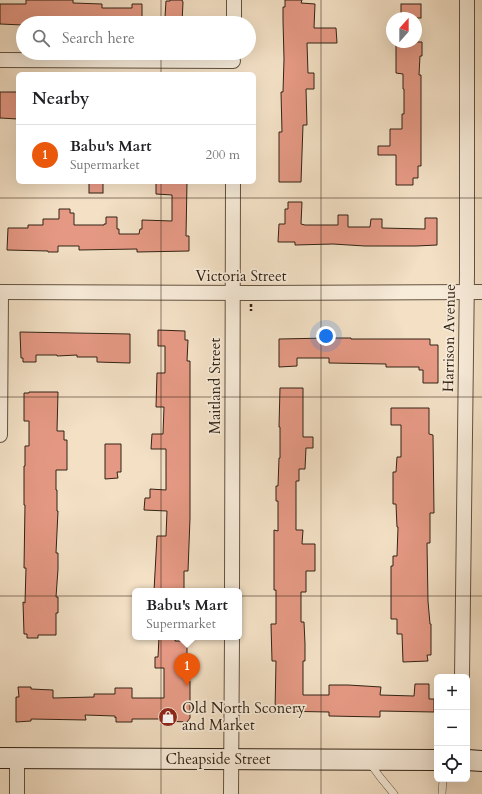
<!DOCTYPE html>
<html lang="en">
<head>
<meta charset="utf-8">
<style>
	body { margin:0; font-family:Cardo,serif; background:#f6f6f6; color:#202124 }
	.controls { position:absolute; right:12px; bottom:12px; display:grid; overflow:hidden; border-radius:6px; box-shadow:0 4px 16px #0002 }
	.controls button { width:36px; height:36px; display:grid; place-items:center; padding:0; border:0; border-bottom:1px solid #e0e0e0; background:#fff; color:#202124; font:20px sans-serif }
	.compass { position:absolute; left:386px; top:12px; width:36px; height:36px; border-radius:50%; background:#fff; box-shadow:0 4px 16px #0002; rotate:21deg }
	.you { position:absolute; left:326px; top:336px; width:14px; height:14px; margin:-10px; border:3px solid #fff; border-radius:50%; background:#1a73e8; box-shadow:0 0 0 6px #1a73e833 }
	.badge { display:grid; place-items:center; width:26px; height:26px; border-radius:50%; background:#ea580c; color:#fff; font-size:13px; font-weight:700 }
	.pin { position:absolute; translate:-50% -33px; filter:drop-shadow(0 1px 2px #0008) }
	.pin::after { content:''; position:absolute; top:21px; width:14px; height:12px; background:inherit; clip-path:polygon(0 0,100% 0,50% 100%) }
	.popup { position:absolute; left:132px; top:588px; width:110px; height:52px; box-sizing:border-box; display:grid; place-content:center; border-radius:6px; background:#fff; filter:drop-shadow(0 1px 3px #0005); font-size:13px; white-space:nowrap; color:#757577 }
	.popup b { font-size:15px; color:#202124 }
	.popup::after { content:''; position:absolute; left:50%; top:100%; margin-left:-8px; border:8px solid transparent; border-top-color:#fff }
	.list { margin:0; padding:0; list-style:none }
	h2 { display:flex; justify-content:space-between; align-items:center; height:52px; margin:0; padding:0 16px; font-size:17px }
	h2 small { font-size:13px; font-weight:400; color:#757577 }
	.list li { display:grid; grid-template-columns:26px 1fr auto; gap:12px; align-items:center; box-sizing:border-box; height:60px; padding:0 16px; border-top:1px solid #e0e0e0 }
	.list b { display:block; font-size:15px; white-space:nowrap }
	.list p { margin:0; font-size:13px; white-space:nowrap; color:#757577 }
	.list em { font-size:13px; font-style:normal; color:#757577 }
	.icon { flex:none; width:22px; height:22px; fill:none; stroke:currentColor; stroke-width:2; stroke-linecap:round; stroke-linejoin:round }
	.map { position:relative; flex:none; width:482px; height:794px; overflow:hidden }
	.search { position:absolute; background:#fff; box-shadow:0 4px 16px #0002; left:16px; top:16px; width:240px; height:44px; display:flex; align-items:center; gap:10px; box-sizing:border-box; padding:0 14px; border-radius:22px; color:#757577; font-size:15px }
	.panel { position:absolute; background:#fff; box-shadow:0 4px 16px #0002; left:16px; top:72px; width:240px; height:112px; border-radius:6px }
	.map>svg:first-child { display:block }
	.building { fill:#e59984; stroke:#332314 }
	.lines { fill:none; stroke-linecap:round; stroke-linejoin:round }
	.lane-casing { stroke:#635240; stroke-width:8 }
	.street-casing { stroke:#635240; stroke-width:16 }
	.secondary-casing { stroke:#332314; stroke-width:22 }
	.path { stroke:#332314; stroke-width:2.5; stroke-dasharray:3 2; stroke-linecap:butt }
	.lane { stroke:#f7ebd9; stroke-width:7 }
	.street { stroke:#f7ebd9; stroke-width:14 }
	.secondary { stroke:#f7ebd9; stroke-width:20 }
	.grid { fill:none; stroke:#332314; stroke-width:1; stroke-opacity:0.55 }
	.labels { text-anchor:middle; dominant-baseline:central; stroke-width:3.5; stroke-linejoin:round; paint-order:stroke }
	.street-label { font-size:15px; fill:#332314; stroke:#f7ebd9 }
	.poi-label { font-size:15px; fill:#332314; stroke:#f7ebd9; text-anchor:start }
</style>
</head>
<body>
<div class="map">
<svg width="482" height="794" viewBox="0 0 482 794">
	<rect width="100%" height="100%" fill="#f3e0c5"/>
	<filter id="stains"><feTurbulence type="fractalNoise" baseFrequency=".005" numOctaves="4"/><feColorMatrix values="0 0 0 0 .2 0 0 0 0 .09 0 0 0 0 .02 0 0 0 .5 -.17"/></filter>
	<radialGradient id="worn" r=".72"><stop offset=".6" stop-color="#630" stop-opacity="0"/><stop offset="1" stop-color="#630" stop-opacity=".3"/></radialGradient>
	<g class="building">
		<polygon points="26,0 73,0 73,3 102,4 102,8 132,8 132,4 142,4 142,23 23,23 23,25 0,24 0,4 26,4"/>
		<polygon points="170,0 182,0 183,2 182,23 166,23 167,17 165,17 166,1 170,1"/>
		<polygon points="285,0 302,0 301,3 315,4 314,28 336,28 337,43 307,43 308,73 314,73 314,89 306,89 307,125 303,125 301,182 279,182 279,132 282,132 281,92 283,92 284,59 283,20 283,7 285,7"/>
		<rect x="401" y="4" width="20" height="14"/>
		<polygon points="396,42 422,42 422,56 420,56 419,75 421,75 421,166 418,166 418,178 413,178 413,185 396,185 396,155 378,155 378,146 390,146 390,129 402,129 402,114 404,114 404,89 403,89 403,74 396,73"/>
		<polygon points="0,92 18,92 18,119 0,118"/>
		<rect x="89" y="182" width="14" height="11"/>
		<polygon points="156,182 187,182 186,236 189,236 189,251 137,252 137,249 79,250 79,246 58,246 58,252 48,252 48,251 7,250 8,228 28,228 28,225 43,225 43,219 59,219 59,209 70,209 70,213 74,213 74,225 104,225 104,224 106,224 106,217 117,217 117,229 119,229 119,234 139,234 140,229 142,229 142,220 172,221 172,195 156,194"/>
		<polygon points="288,202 302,202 301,224 305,225 338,225 338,215 348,215 348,227 370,227 371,219 382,219 382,228 425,229 425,218 437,218 437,245 416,246 365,246 333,244 295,245 295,242 278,242 279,224 285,224 285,209 288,209"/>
		<polygon points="158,330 185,331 185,340 188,340 187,361 190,361 190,518 188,571 184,571 184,591 154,591 157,536 166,536 167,511 144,510 145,498 150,498 150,489 166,490 166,449 151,449 152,434 163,434 164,407 156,407 157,373 165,373 165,346 158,346"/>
		<polygon points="20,332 130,334 130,363 97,362 97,357 77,357 77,355 57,356 57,355 36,355 36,362 23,362 23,358 21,358"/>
		<polygon points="329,338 351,338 351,339 430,339 430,345 438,345 438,383 423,383 423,370 419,370 419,367 386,367 386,364 329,363 329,358 297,358 297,366 279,367 279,339"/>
		<polygon points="280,388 303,388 303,437 313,437 313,448 306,448 305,469 299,469 299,481 296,481 296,530 303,530 302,544 315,544 315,571 306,571 306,592 301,592 301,622 304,622 305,644 305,661 303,661 303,695 329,695 329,685 348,685 381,687 380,695 414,696 415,684 429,684 429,699 434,699 434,712 380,711 380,717 329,716 329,712 275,711 276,661 272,661 271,624 276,624 276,590 274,590 274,530 278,531 278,501 276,501 276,486 278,486 279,458 280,458 280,427 279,427"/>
		<polygon points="29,392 58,392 57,431 64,431 64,440 67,440 67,470 56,470 56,490 57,490 57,511 58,511 56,553 58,553 58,569 56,597 58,597 58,613 56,613 56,635 38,635 38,638 27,638 27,634 24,634 23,602 25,603 26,568 24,568 25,505 24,505 24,466 25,466 25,446 29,446 29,421 24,421 24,393 29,393"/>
		<polygon points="391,408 429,408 429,434 433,435 434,513 430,513 430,543 427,543 428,601 430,624 431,624 431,655 427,655 428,661 403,662 402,634 397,634 397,619 391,619 391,566 393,566 393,556 397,556 398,527 397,527 396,504 393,504 393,472 396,472 397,457 401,457 401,425 391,425"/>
		<polygon points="105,444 121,444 121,472 117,472 118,478 105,479"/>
		<polygon points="159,637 175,637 175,641 187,641 187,681 190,681 190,718 187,722 163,721 163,719 132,719 132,722 116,722 116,717 115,718 115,716 85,715 86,720 31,719 31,721 16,722 16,697 19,697 18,687 31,687 31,689 53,690 53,698 94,697 94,694 115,694 115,688 132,688 132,698 164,698 164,668 155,668 155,657 158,657"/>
	</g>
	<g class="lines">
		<g class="lane-casing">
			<g id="lane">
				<polyline points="369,762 380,777 394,794"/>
				<polyline points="442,794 443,779"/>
			</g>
		</g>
		<g class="street-casing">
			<g id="street">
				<polyline points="234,23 234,0"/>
				<polyline points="0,60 233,61"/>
				<polyline points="0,292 251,293 482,292"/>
				<polyline points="0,435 1,292"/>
				<polyline points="232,591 233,182"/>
				<polyline points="462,677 467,274 467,0"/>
				<polyline points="17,794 17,758"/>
				<polyline points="231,794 232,637"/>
			</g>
		</g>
		<g class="secondary-casing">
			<g id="secondary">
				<polyline points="0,758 437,760"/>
				<polyline points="467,760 482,761"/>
			</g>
		</g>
		<polyline class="path" points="251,304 251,311"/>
		<use href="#lane" class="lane"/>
		<use href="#street" class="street"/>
		<use href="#secondary" class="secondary"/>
	</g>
	<path class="grid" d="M 161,0 L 161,23M 321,0 L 321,794M 161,53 L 161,74M 161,182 L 161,794M 0,198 L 482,198M 0,397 L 482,397M 0,596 L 482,596"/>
	<defs>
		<g id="shop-disc" transform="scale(1)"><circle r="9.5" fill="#8f2418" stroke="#f7ebd9"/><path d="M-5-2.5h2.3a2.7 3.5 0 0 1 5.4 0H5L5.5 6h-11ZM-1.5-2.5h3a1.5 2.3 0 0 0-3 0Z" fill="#fff"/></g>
	</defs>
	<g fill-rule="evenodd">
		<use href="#shop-disc" x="168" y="717"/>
	</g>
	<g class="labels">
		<g class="street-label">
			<text x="241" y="276">Victoria Street</text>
			<text transform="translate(449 338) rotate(-89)">Harrison Avenue</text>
			<text transform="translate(215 386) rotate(-90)">Maitland Street</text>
			<text x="218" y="759">Cheapside Street</text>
		</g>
		<g class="poi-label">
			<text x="182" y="708">Old North Sconery<tspan x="182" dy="17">and Market</tspan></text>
		</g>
	</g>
	<rect width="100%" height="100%" filter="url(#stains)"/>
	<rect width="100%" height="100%" fill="url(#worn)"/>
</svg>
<div class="controls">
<button>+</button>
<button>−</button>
<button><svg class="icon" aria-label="locate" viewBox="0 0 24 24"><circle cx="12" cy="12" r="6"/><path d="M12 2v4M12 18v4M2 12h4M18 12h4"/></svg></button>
</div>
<svg class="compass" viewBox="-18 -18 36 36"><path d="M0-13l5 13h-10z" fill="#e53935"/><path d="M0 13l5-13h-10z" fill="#757577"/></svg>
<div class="you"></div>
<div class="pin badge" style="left:187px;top:686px">1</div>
<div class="popup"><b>Babu's Mart</b>Supermarket</div>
<div class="search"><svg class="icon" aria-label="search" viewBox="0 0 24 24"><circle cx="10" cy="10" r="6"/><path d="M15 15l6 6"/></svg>Search here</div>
<section class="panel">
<h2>Nearby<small></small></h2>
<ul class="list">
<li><span class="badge">1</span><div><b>Babu's Mart</b><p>Supermarket</p></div><em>200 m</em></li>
</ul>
</section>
</div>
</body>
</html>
